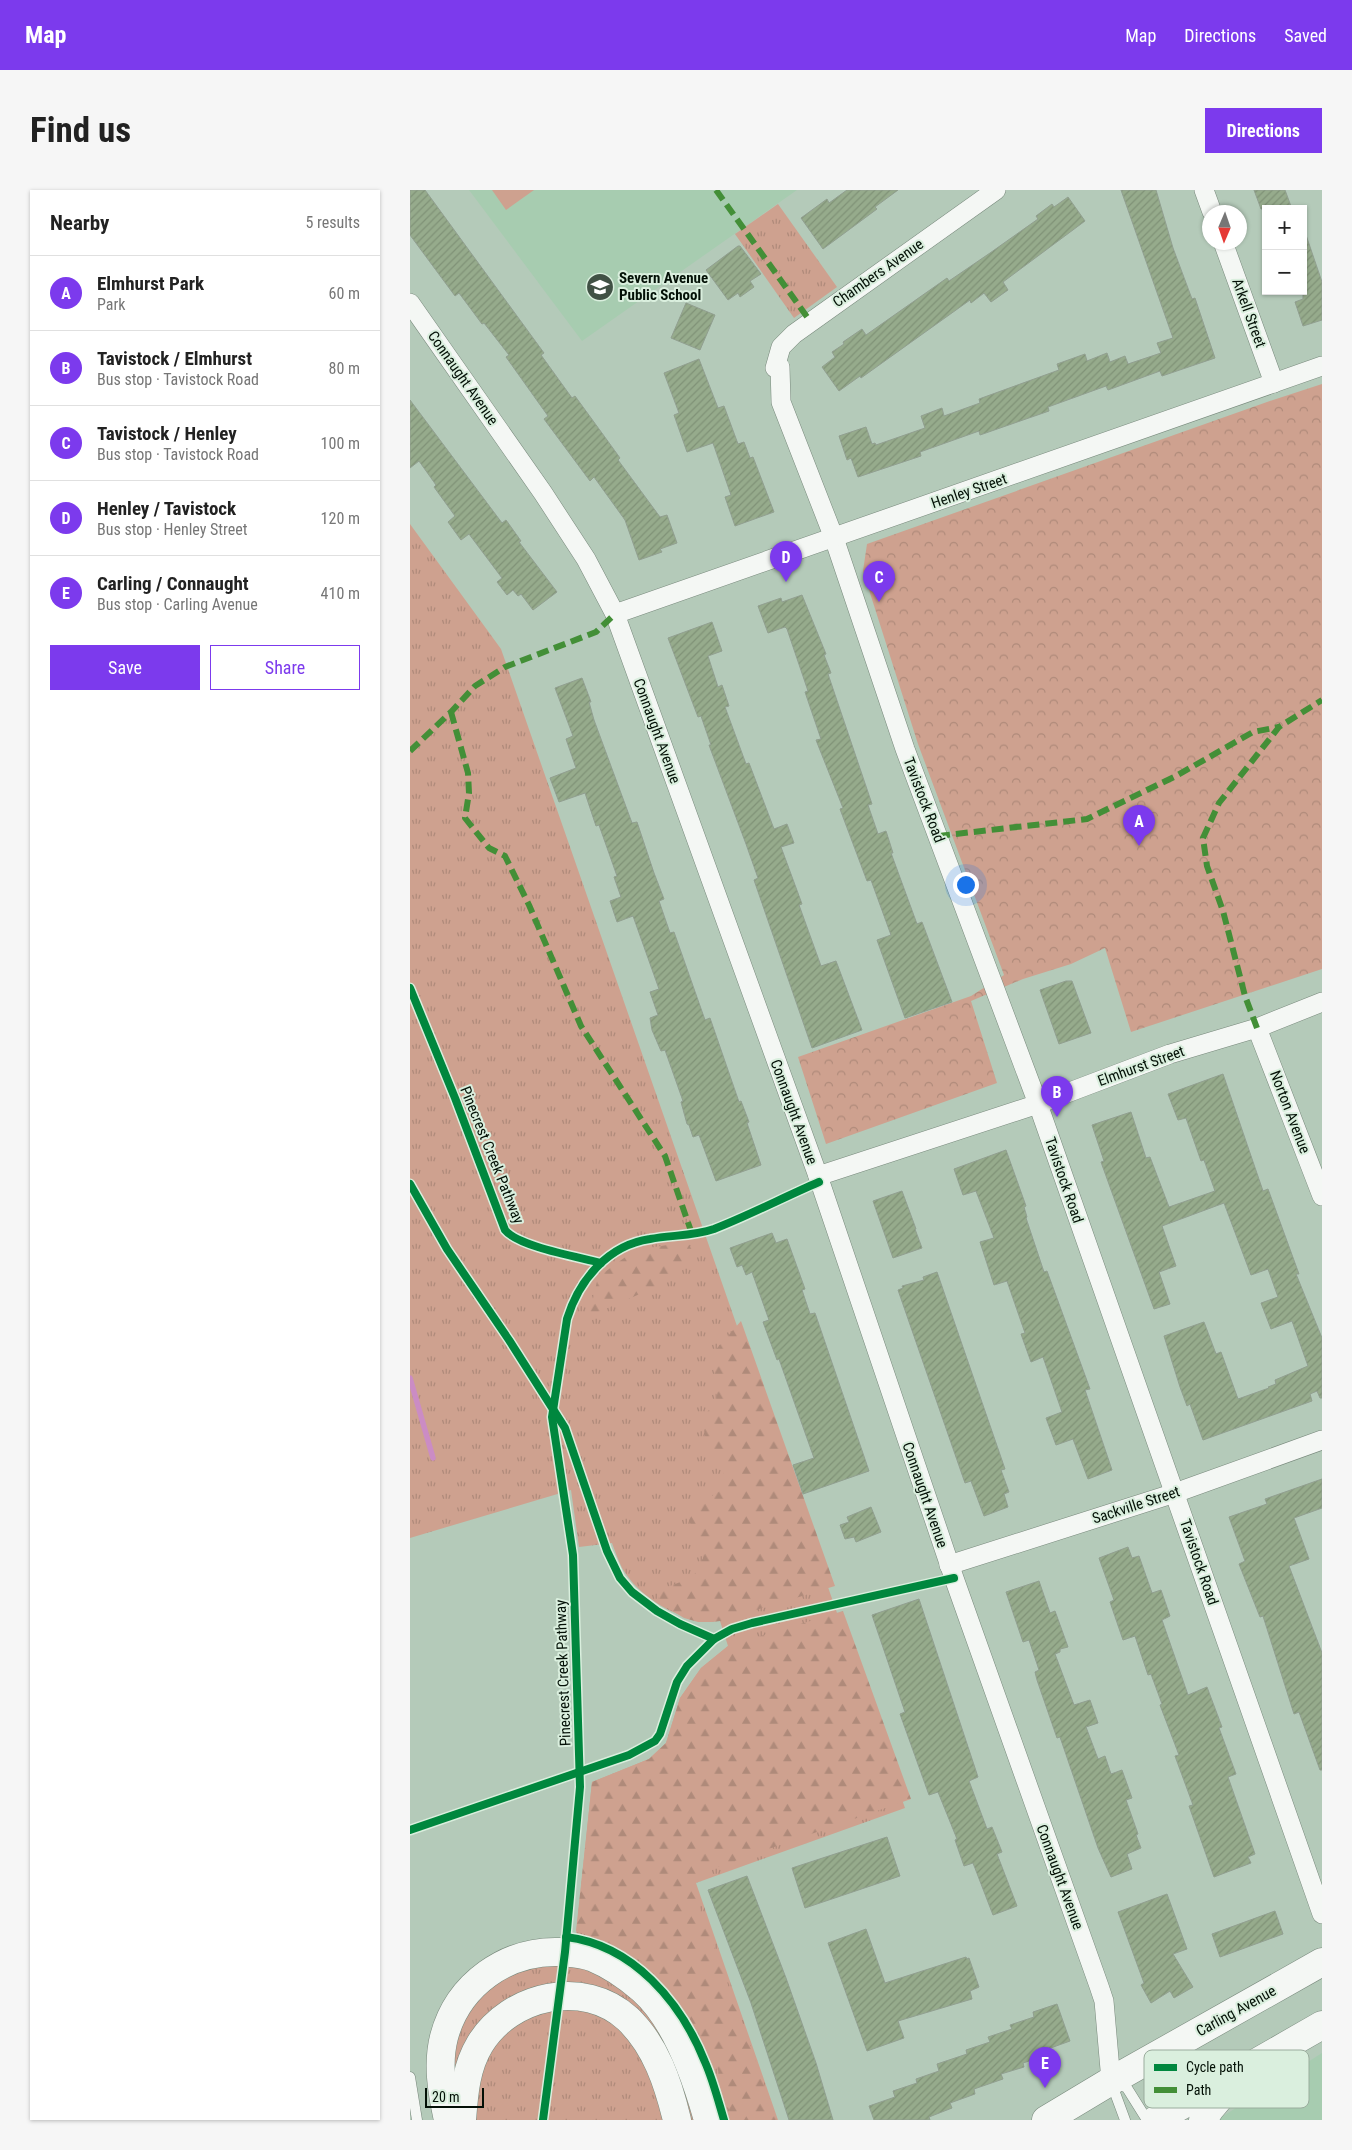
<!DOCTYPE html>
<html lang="en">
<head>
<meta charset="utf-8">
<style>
	body { margin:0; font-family:"Roboto Condensed",sans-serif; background:#f6f6f6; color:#222 }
	.controls { position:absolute; right:15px; top:15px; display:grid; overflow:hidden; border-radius:0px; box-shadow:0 1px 4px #0004 }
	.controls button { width:45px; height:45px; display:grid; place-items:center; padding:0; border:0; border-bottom:1px solid #e0e0e0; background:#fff; color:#222; font:25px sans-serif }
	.compass { position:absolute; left:792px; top:15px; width:45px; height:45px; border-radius:50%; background:#fff; box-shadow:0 1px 4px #0004; rotate:182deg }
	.scale { position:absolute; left:15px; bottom:12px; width:59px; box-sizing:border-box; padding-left:5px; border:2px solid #031006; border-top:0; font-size:14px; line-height:18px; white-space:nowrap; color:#031006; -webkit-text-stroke:4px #daefde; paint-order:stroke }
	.you { position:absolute; left:555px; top:694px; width:18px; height:18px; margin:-12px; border:4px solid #fff; border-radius:50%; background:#1a73e8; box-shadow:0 0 0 8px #1a73e833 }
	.badge { display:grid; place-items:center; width:32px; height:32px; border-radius:50%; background:#7c3aed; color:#fff; font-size:16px; font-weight:700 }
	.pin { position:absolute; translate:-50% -41px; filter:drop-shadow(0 1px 2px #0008) }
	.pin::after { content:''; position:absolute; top:26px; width:18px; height:15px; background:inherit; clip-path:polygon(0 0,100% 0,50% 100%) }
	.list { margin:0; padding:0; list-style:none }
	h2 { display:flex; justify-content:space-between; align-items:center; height:65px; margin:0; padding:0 20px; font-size:21px }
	h2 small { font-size:16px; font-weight:400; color:#767676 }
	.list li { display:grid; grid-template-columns:32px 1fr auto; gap:15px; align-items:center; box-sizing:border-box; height:75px; padding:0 20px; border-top:1px solid #e0e0e0 }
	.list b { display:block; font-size:19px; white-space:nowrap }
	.list p { margin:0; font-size:16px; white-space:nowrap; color:#767676 }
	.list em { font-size:16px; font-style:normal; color:#767676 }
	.actions { display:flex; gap:10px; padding:15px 20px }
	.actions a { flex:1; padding:11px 0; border:1px solid #7c3aed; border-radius:0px; text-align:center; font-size:18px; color:#7c3aed }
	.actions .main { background:#7c3aed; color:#fff }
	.map { position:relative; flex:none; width:912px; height:1930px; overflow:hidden; border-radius:0px }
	header { display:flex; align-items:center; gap:30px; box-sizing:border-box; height:70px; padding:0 25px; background:#7c3aed; color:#fff }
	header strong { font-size:24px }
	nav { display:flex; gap:28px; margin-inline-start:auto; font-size:18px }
	.intro { display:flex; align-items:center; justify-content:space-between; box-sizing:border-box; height:120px; padding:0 30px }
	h1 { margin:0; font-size:35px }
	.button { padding:12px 22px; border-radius:0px; background:#7c3aed; color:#fff; font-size:18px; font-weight:700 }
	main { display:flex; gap:30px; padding:0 30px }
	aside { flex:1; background:#fff; border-radius:0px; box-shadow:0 1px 4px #0004 }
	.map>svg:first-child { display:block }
	.built { fill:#a7ccb0 }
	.grass { fill:url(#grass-tufts) }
	.forest { fill:url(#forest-firs) }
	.park { fill:url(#park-crowns) }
	.garden { fill:#cea18f }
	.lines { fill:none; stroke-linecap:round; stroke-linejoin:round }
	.stream { stroke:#cb8cc4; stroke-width:5.5 }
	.building { fill:url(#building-hatch); stroke:#919f90 }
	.service-casing { stroke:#77887b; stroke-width:11 }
	.minor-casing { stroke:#77887b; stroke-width:20 }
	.primary-casing { stroke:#77887b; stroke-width:29 }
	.trunk-casing { stroke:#77887b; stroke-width:29 }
	.service { stroke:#f4f7f4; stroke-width:10 }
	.minor { stroke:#f4f7f4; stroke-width:19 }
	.primary { stroke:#f4f7f4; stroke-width:28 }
	.trunk { stroke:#f4f7f4; stroke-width:28 }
	.quiet { stroke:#438f37; stroke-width:6; stroke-dasharray:12 6; stroke-linecap:butt }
	.cycleway-casing { stroke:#daefde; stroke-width:11 }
	.cycleway { stroke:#00873e; stroke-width:8 }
	.labels { text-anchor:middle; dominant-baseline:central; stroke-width:4; stroke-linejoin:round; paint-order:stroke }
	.street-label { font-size:15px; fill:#031006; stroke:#daefde }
	.poi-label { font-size:15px; font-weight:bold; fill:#031006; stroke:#daefde; text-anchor:start }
	.key { fill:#daefde; stroke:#9aac9d; stroke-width:1 }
	.key-label { font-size:14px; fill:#031006 }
</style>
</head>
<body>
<header>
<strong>Map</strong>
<nav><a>Map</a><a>Directions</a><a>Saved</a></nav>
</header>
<div class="intro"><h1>Find us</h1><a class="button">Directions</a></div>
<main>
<aside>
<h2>Nearby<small>5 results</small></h2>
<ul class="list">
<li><span class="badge">A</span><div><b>Elmhurst Park</b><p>Park</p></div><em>60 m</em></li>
<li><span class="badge">B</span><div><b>Tavistock / Elmhurst</b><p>Bus stop · Tavistock Road</p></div><em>80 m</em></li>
<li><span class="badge">C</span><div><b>Tavistock / Henley</b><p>Bus stop · Tavistock Road</p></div><em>100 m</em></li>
<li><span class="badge">D</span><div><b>Henley / Tavistock</b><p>Bus stop · Henley Street</p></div><em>120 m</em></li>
<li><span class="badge">E</span><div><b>Carling / Connaught</b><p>Bus stop · Carling Avenue</p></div><em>410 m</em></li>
</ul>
<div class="actions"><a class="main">Save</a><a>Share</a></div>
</aside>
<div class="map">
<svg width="912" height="1930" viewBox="0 0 912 1930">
	<defs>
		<pattern id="grass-tufts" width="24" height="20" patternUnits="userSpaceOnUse" patternTransform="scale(1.25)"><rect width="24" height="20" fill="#cea18f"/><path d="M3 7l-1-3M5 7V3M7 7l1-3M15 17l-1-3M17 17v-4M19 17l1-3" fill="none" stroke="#af8a7a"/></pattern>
		<pattern id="forest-firs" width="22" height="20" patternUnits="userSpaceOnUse" patternTransform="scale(1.25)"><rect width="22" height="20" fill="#cea18f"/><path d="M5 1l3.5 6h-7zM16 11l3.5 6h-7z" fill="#af8a7a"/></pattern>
		<pattern id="park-crowns" width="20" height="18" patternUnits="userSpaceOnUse" patternTransform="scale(1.25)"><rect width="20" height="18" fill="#cea18f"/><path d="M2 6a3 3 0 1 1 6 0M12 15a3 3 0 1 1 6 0" fill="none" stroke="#af8a7a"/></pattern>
		<pattern id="building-hatch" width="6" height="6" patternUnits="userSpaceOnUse" patternTransform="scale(1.25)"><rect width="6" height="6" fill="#96ab8c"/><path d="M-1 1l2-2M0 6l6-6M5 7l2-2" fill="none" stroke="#809277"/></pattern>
	</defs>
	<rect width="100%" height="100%" fill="#b4cab9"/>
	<g class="built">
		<polygon points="59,0 387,0 172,151"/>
		<polygon points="912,1863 912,1930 807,1930"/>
	</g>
	<g class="grass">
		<polygon points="368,14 427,97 384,128 325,44"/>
		<path d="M 0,334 L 91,459 L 495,1618 L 286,1693 L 368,1930 L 61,1930 C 57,1914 45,1882 44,1867 C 43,1856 48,1843 53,1834 C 74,1790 116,1770 163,1774 L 182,1592 L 239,1569 L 256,1553 L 270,1508 L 291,1478 L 318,1456 L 310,1431 C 274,1435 230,1409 212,1378 C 208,1370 205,1361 202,1353 L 169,1357 L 161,1300 L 0,1348 Z"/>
	</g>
	<g class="forest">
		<polygon points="277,1052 282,1060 269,1087 179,1126 188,1087 225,1060"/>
		<polygon points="331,1131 425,1396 310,1431 301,1432 288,1432 274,1428 249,1413 248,1405 255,1398 283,1387 293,1368 276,1322 316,1297 309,1262 297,1256 292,1229 307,1209 302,1164"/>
		<polygon points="433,1421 501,1609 279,1687 367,1930 322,1930 304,1866 266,1808 233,1772 199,1753 166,1741 182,1592 239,1569 256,1553 270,1508 291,1478 318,1456"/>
	</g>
	<polygon class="park" points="912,194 912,779 721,842 695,758 661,774 613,789 561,811 587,893 416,954 388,867 561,806 594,785 508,554 453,381 457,354 857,212"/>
	<polygon class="garden" points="82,0 124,0 96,20"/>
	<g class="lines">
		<polyline class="stream" points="0,1188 23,1268"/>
	</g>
	<g class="building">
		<polygon points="0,0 15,0 134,163 131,165 162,208 165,206 189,239 210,268 208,270 250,327 257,325 267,353 250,359 252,362 229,370 215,330 184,287 180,291 134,229 138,226 96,167 99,165 74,133 72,134 49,103 45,106 0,45"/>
		<polygon points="437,0 488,0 465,17 467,19 413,59 391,28 417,9 419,13"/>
		<polygon points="711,0 746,0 763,58 782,109 785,108 805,168 752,186 750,181 698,200 696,196 638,217 639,221 613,230 570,245 569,241 510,262 511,266 448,287 441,268 437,270 429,246 456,237 462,254 465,253 466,255 515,238 511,226 532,218 534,226 570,213 569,209 649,180 647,174 675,164 677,171 697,163 700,172 715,166 718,174 751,163 747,153 763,148"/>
		<polygon points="844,0 875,0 882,19 851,19"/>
		<polygon points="658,7 675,31 593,92 598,100 581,112 574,103 561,113 560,110 451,188 450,186 429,201 412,177 425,167 422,162 434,154 433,152 452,139 456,145 537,88 539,91 580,63 628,29 626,26 642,14 644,17"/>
		<polygon points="893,45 896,45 912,92 912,130 893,136 885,112 893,109"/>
		<polygon points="328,56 330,56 351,84 340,91 344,97 330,107 328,103 318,110 296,80"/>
		<polygon points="276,113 305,125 290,160 261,148"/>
		<polygon points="289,169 308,218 314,216 328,254 334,252 340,268 343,267 364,322 325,336 315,307 321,305 303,253 277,262 264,225 269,223 254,183"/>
		<polygon points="0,210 92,333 96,330 111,351 109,352 147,402 123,420 111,404 108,406 103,400 97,405 87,392 92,388 59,344 51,350 38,332 45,326 24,297 26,295 9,271 0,278"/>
		<polygon points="392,405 416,464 414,465 421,483 418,484 462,614 458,615 468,644 476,641 483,663 481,663 507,734 512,732 542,812 495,828 467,750 481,745 461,690 457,691 430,619 433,618 406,550 411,549 395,502 398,501 377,439 375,437 358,443 348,416 371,408 372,412"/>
		<polygon points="302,432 312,461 298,466 308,497 312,495 319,516 315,517 336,574 339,573 364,639 377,634 384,653 371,657 392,714 389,715 411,776 426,771 452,840 402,858 344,690 348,688 336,654 299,555 301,555 291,526 288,527 258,448"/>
		<polygon points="172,488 181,512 179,512 184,530 205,587 222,633 227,632 244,683 254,709 249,711 260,743 264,742 295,830 300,828 329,912 331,911 339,932 337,933 351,975 306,991 289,945 283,947 279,935 277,934 271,912 273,911 255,860 251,861 242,840 240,828 248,825 240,802 249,799 223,726 207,732 200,711 211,707 204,687 207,686 189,635 186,636 175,603 149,612 140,588 166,578 156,549 163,546 145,498"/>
		<polygon points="656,791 662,791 681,843 649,854 630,800"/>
		<polygon points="813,884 853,1001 858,999 889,1084 886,1084 912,1148 912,1208 910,1208 907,1201 900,1204 902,1211 793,1250 780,1214 777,1216 770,1197 754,1146 794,1132 806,1164 811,1162 828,1209 859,1198 858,1197 866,1194 865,1190 898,1176 882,1131 861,1139 851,1113 868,1107 858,1079 841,1085 814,1013 752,1036 766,1076 749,1082 760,1114 744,1119 691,972 694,971 682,935 721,922 736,968 740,967 759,1017 805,1001 794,970 791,971 776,928 768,930 758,904"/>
		<polygon points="596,960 616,1016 614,1017 617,1027 616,1028 634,1082 637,1081 680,1199 675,1200 702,1280 678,1289 663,1249 646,1255 636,1228 652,1222 633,1167 621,1172 611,1144 615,1143 597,1091 584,1095 570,1052 584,1048 566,1001 553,1005 544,979"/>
		<polygon points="492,1001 506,1039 505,1039 512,1058 483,1068 463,1011"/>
		<polygon points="362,1043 366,1053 377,1049 395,1099 392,1100 400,1124 405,1123 459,1281 393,1304 383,1275 404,1268 369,1169 367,1170 353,1132 359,1130 342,1082 336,1085 332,1075 327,1077 320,1058"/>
		<polygon points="527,1082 595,1279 591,1280 599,1302 594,1304 598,1317 574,1326 561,1291 555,1293 488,1100 493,1098 492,1096 514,1090 513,1087"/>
		<polygon points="912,1289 912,1318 884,1328 899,1369 879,1376 912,1463 912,1580 910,1580 889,1522 884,1524 853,1426 850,1427 829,1374 835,1371 819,1327 857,1314 855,1309"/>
		<polygon points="461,1317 471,1342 446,1352 444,1347 435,1349 430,1335 439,1332 437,1327"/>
		<polygon points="718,1357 722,1368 729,1366 742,1403 751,1400 760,1426 752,1430 778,1505 797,1497 812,1537 809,1538 826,1584 818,1587 845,1664 838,1667 841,1673 804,1687 779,1616 783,1615 765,1566 769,1565 750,1515 752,1514 741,1484 738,1485 725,1446 713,1450 700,1412 704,1410 689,1368"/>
		<polygon points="629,1391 640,1423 645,1421 658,1457 650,1459 650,1462 645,1464 664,1515 680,1510 688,1533 676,1537 688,1569 695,1566 701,1584 712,1580 722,1608 716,1610 728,1644 726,1645 731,1658 717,1664 722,1679 701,1687 688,1658 650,1547 647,1548 627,1490 625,1482 629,1480 619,1450 613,1452 596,1402"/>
		<polygon points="509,1409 568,1587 559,1591 577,1639 582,1637 592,1662 587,1664 607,1716 583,1725 563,1673 554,1676 545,1650 547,1649 528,1602 519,1605 490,1524 495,1522 462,1425"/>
		<polygon points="477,1647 490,1686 395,1718 382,1678"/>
		<polygon points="337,1686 376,1788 406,1873 423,1930 379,1930 341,1813 298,1700"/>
		<polygon points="757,1704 777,1759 763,1764 783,1797 764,1808 760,1801 741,1813 731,1795 734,1793 708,1722"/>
		<polygon points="865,1721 873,1744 810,1767 802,1744"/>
		<polygon points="456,1739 475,1793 556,1767 557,1769 559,1768 569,1797 560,1801 562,1809 488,1831 494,1848 457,1861 418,1753"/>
		<polygon points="647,1814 660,1851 635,1860 637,1865 613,1873 614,1877 591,1884 593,1889 564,1899 565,1904 540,1913 542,1918 519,1927 520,1930 464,1930 459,1916 485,1907 483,1901 507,1893 506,1889 529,1881 527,1874 557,1864 556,1860 580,1852 578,1847 602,1839 600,1835 624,1827 623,1822"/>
	</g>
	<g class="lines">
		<g class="service-casing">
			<g id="service">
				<polyline points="0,1887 7,1930"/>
				<polyline points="701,1892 715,1930"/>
				<polyline points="704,1892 717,1898 737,1930"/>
			</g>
		</g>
		<g class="minor-casing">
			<g id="minor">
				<polyline points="586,0 384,144 371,157 365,178 370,177 371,212 424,348 495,559 628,914 912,1724"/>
				<polyline points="794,0 802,22"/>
				<polyline points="813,52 864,193"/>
				<polyline points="0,113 133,303 176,369 205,424 408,986 544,1388 689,1796 694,1811 701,1891"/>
				<polyline points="205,424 912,176"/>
				<polyline points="847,838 912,1006"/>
				<polyline points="408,986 628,914 760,864 847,838 912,812"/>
				<polyline points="539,1375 765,1303 912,1250"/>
			</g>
		</g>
		<g class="primary-casing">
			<g id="primary">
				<polyline points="636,1930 701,1891 912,1772"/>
				<polyline points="746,1930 912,1835"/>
				<polyline points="793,1930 800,1919 821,1894"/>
			</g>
		</g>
		<g class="trunk-casing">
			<g id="trunk">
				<path d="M 38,1930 C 32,1903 27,1874 34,1847 C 48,1794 97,1760 150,1762 C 162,1763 173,1763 184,1768 C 201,1775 218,1787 232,1799 C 266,1829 286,1887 298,1930"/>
				<path d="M 52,1930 C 54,1903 56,1877 70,1854 C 100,1805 174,1788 218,1829 C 246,1856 258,1893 267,1930"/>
			</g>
		</g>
		<use href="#service" class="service"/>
		<use href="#minor" class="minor"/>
		<use href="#primary" class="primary"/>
		<use href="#trunk" class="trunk"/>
		<g class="quiet">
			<polyline points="306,0 400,131"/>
			<polyline points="41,522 58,583 59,603 55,628 79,658 95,666 119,715 171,836 255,966 282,1044"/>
			<polyline points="0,561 41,522 65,496 95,477 186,442 205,424"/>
			<polyline points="528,646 677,629 766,586 843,542 869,537"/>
			<polyline points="847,838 835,806 813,721 797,676 793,648 809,613 869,537 912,510"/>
		</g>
		<g class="cycleway-casing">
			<g id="cycleway">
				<path d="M 0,798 L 45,908 L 95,1040 C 109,1057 169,1067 191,1073"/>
				<polyline points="0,994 37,1059 99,1150 155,1238 197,1361 210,1388 222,1402 247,1421 270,1434 304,1449"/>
				<polyline points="0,1640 219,1565 245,1551 250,1544 267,1492 277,1476 304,1449 322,1439 342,1433 544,1388"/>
				<path d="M 156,1747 C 223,1755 271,1812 295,1872 C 303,1890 308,1910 314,1930"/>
				<path d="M 133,1930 L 155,1762 L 170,1597 L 163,1365 L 142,1227 L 157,1129 C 169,1090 198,1055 240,1049 C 261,1045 284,1046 304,1039 C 340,1025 374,1007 409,992"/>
			</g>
		</g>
		<use href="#cycleway" class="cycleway"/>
	</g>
	<defs>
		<g id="school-disc" transform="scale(1.4375)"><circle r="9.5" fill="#415145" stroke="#daefde"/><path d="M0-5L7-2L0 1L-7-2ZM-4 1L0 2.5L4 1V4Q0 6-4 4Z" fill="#fff"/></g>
	</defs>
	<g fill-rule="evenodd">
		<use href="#school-disc" x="190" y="97"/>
	</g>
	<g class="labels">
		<g class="street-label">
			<text transform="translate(468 83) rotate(-35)">Chambers Avenue</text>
			<text transform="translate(839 123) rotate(70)">Arkell Street</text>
			<text transform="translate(53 188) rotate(55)">Connaught Avenue</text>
			<text transform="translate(559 301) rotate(-19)">Henley Street</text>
			<text transform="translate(247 541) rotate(70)">Connaught Avenue</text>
			<text transform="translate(514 610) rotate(69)">Tavistock Road</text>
			<text transform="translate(731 876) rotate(-20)">Elmhurst Street</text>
			<text transform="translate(384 922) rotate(70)">Connaught Avenue</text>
			<text transform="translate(880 922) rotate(69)">Norton Avenue</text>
			<text transform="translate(82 965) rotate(68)">Pinecrest Creek Pathway</text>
			<text transform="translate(654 990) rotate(71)">Tavistock Road</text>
			<text transform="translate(515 1305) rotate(71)">Connaught Avenue</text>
			<text transform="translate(726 1315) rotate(-18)">Sackville Street</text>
			<text transform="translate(789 1372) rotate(71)">Tavistock Road</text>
			<text transform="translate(153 1483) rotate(-92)">Pinecrest Creek Pathway</text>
			<text transform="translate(650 1687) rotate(70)">Connaught Avenue</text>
			<text transform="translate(826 1821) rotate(-29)">Carling Avenue</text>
		</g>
		<g class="poi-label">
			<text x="209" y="88">Severn Avenue<tspan x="209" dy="17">Public School</tspan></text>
		</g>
	</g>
	<rect x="734" y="1860" width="165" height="58" rx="8" class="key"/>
	<rect x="744" y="1874" width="23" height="7" fill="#00873e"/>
	<rect x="744" y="1897" width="23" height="6" fill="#438f37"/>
	<g class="key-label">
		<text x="776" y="1882">Cycle path</text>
		<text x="776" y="1905">Path</text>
	</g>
</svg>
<div class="controls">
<button>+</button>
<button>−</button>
</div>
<svg class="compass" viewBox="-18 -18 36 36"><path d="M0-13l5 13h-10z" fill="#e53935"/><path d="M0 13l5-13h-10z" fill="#767676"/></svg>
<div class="scale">20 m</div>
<div class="you"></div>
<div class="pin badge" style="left:729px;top:656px">A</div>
<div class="pin badge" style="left:647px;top:927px">B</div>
<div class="pin badge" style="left:469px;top:412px">C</div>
<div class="pin badge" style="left:376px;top:392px">D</div>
<div class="pin badge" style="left:635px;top:1898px">E</div>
</div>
</main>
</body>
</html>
